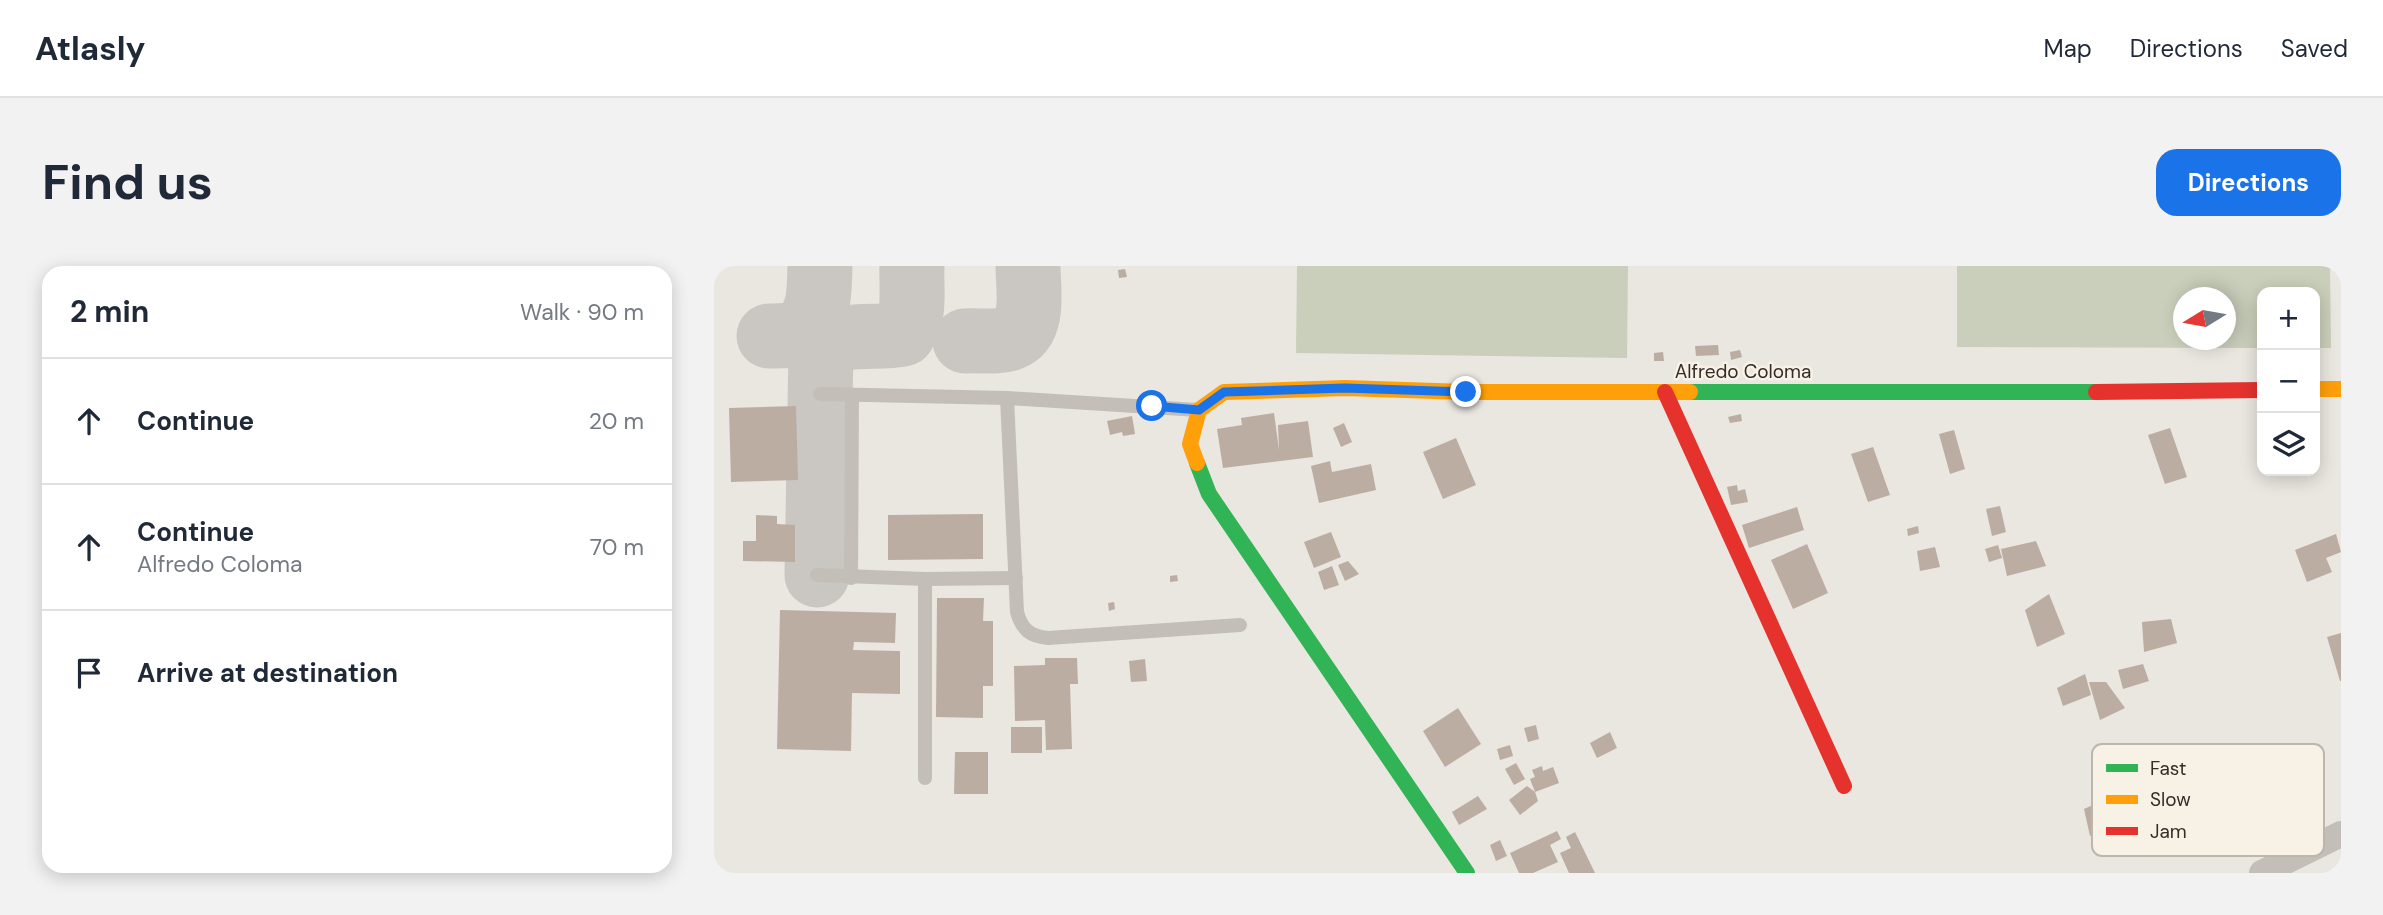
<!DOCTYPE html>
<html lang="en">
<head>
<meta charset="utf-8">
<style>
	body { margin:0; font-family:"DM Sans",sans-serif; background:#f2f2f3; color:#1f2937 }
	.controls { position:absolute; right:21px; top:21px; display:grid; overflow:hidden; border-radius:14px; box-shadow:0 4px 18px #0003 }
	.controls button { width:63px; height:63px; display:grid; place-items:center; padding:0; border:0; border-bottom:2px solid #e0e1e3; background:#fff; color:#1f2937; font:35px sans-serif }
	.compass { position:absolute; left:1459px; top:21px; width:63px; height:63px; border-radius:50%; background:#fff; box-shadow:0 4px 18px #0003; rotate:259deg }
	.stop { position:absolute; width:21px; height:21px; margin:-16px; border:5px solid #1a73e8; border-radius:50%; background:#fff }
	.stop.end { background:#1a73e8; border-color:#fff; box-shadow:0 2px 7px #0008 }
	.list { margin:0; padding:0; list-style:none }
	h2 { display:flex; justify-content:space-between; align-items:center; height:91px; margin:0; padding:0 28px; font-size:30px }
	h2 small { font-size:23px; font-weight:400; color:#747a83 }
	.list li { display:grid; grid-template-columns:46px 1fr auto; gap:21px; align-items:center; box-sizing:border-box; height:126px; padding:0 28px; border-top:2px solid #e0e1e3 }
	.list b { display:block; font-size:26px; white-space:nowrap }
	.list p { margin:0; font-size:23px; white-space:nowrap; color:#747a83 }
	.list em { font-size:23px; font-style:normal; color:#747a83 }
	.icon { flex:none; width:38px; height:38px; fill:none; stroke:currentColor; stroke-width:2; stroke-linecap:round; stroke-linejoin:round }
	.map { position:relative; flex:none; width:1627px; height:607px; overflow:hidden; border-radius:21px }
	header { display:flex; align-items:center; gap:42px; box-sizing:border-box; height:98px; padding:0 35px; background:#fff; border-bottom:2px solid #e0e1e3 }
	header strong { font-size:33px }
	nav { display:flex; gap:38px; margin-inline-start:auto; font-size:24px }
	.intro { display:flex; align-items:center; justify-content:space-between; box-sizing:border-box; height:168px; padding:0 42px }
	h1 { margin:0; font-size:49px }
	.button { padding:18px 32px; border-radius:21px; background:#1a73e8; color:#fff; font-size:24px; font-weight:700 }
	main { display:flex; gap:42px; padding:0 42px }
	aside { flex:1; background:#fff; border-radius:21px; box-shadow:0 4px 18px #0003 }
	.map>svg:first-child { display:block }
	.green { fill:#cacfbb; fill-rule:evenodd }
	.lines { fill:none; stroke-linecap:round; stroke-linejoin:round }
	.taxiway { stroke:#cac6c1; stroke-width:65 }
	.building { fill:#bcada3 }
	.lane { stroke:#c3beb8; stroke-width:14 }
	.street { stroke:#c3beb8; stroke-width:26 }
	.fast { stroke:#30b455; stroke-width:16 }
	.slow { stroke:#ff9f0a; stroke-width:16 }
	.jam { stroke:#e5322d; stroke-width:16 }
	.route { stroke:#1a73e8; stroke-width:9 }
	.labels { text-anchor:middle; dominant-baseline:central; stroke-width:5; stroke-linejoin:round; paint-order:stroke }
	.street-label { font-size:19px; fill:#332c27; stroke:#f7f1e6 }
	.key { fill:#f7f1e6; stroke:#bcb6ad; stroke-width:2 }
	.key-label { font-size:19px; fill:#332c27 }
</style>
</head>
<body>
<header>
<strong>Atlasly</strong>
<nav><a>Map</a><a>Directions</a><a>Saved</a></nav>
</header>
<div class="intro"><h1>Find us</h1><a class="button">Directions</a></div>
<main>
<aside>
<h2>2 min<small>Walk · 90 m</small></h2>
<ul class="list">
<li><svg class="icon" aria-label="ahead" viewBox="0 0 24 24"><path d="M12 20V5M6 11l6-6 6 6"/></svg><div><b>Continue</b></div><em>20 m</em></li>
<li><svg class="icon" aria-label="ahead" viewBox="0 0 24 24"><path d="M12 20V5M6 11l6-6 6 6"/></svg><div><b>Continue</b><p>Alfredo Coloma</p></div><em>70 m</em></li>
<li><svg class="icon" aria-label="arrive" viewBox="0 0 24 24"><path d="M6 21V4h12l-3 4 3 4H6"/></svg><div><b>Arrive at destination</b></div></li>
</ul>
</aside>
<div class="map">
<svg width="1627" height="607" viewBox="0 0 1627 607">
	<rect width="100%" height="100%" fill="#eae6e0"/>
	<g class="green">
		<polygon points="583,0 914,0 913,92 582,87"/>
		<path d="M 1243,0 L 1616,0 L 1617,82 L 1601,82 L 1601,26 L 1548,26 L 1548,82 L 1243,81 ZM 1470,32 L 1512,32 L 1512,74 L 1470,74 Z"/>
	</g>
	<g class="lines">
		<g class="taxiway">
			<path d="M 55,70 C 76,70 92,65 107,83 L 103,309"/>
			<path d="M 87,70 C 106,43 105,33 106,0"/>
			<path d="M 251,75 C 265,74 284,77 297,72 C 322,62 314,22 314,0"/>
			<path d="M 107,83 C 131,64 160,74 189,68 C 202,49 197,23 198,0"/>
		</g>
	</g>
	<g class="building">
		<polygon points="411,3 413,11 405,12 404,4"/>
		<polygon points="1004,79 1005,89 982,90 981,80"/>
		<polygon points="1026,84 1028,91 1017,94 1016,86"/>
		<polygon points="949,86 950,95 940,95 940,87"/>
		<polygon points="82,140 84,214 17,216 15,142"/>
		<polygon points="560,147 565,184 564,159 594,155 599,191 509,202 503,163 528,159 527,152"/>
		<polygon points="1027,148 1028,155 1016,157 1014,151"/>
		<polygon points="418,150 421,168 409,170 408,166 396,169 393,155"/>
		<polygon points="630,157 638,176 627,181 619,162"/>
		<polygon points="1456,162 1473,211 1451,218 1434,169"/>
		<polygon points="1240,164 1251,203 1236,208 1225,168"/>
		<polygon points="742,172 762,219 729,233 709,186"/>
		<polygon points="1159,181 1176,229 1154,236 1137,188"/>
		<polygon points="616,195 618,206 657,198 662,224 605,237 597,200"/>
		<polygon points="1023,219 1024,225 1031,223 1034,236 1017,239 1013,221"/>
		<polygon points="1286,240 1292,266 1278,270 1272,243"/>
		<polygon points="1083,241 1090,264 1035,282 1028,259"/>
		<polygon points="269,248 269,293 174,294 174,249"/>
		<polygon points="42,249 63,250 63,258 81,259 81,296 29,295 29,275 42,275"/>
		<polygon points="1204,260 1205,267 1194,270 1193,263"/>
		<polygon points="617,266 627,291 600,302 590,276"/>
		<polygon points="1622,268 1627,286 1612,292 1618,306 1593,316 1581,284"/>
		<polygon points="1322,275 1332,300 1293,310 1287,283"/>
		<polygon points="1093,278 1114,327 1079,343 1057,294"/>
		<polygon points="1284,279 1288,292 1275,296 1271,283"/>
		<polygon points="1221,281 1226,301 1206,305 1203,285"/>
		<polygon points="634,295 645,308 631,315 624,299"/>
		<polygon points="618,300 625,319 610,324 604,306"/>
		<polygon points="463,309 464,315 456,316 456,310"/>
		<polygon points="1335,328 1351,368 1323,381 1311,344"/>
		<polygon points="223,332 270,332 269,355 279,355 279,420 269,420 269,452 222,451"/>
		<polygon points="400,336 401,343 395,345 394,337"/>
		<polygon points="66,344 182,347 181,377 140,376 139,384 186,385 186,428 138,427 137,485 63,483"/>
		<polygon points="1457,353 1463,377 1430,386 1428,356"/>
		<polygon points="1627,367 1627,415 1626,415 1613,371"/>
		<polygon points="331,392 363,392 364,418 356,418 358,483 332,484 331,454 301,455 300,400 331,399"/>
		<polygon points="431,393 433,415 417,416 415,395"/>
		<polygon points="1429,398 1435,415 1409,423 1404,404"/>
		<polygon points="1371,408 1377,429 1349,440 1343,422"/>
		<polygon points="1375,416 1392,416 1411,442 1386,454"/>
		<polygon points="744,442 767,478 731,501 709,465"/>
		<polygon points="822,459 825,473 814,476 810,462"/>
		<rect x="297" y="461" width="31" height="26"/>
		<polygon points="896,466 903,482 883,492 876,477"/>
		<polygon points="796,479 799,490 786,494 783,483"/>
		<polygon points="241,486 274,486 274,528 240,528"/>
		<polygon points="802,497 811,513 800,519 791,503"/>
		<polygon points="828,500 829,505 839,501 845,517 821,526 816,513 821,511 818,504"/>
		<polygon points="813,520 821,526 824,535 806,549 795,534"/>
		<polygon points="1419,521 1428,553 1376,570 1370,543"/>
		<polygon points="764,530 773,543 745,559 738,546"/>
		<polygon points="843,565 847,573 836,579 844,596 819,607 805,607 796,587"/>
		<polygon points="861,566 881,607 855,607 846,587 857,582 852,571"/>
		<polygon points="786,574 793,590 782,595 776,579"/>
	</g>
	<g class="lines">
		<g class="lane">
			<polyline points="106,128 293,132 484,144"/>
			<path d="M 293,132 L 303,346 C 308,364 316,370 334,372 L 526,359"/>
			<polyline points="103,309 211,313 302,312"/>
			<polyline points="137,312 138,130"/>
			<polyline points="211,313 211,512"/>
		</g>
		<polyline class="street" points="1548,607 1627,568"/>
		<g class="fast">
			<polyline points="976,126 1382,126"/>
			<polyline points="483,197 495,228 753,607"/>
		</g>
		<g class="slow">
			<polyline points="1601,123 1627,123"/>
			<polyline points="483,197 476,178 485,144 510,126 631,122 752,126 976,126"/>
		</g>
		<g class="jam">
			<polyline points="951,126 1130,520"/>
			<polyline points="1382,126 1548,124"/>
		</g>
	</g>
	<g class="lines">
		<polyline class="route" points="438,140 485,144 510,126 631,122 752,126"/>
	</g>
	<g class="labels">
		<g class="street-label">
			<text x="1029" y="105">Alfredo Coloma</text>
		</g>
	</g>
	<rect x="1378" y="478" width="232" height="112" rx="10" class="key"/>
	<rect x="1392" y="498" width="32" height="8" fill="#30b455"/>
	<rect x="1392" y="529" width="32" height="9" fill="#ff9f0a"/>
	<rect x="1392" y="561" width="32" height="8" fill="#e5322d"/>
	<g class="key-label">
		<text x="1436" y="509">Fast</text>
		<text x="1436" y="540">Slow</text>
		<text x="1436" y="572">Jam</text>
	</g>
</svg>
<div class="controls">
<button>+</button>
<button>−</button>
<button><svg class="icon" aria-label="layers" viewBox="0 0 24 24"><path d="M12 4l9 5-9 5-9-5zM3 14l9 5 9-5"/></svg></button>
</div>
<svg class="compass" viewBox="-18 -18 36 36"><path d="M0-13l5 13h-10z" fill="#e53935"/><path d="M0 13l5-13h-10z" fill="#747a83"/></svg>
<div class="stop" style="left:438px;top:140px"></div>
<div class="stop end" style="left:752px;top:126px"></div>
</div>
</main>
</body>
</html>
